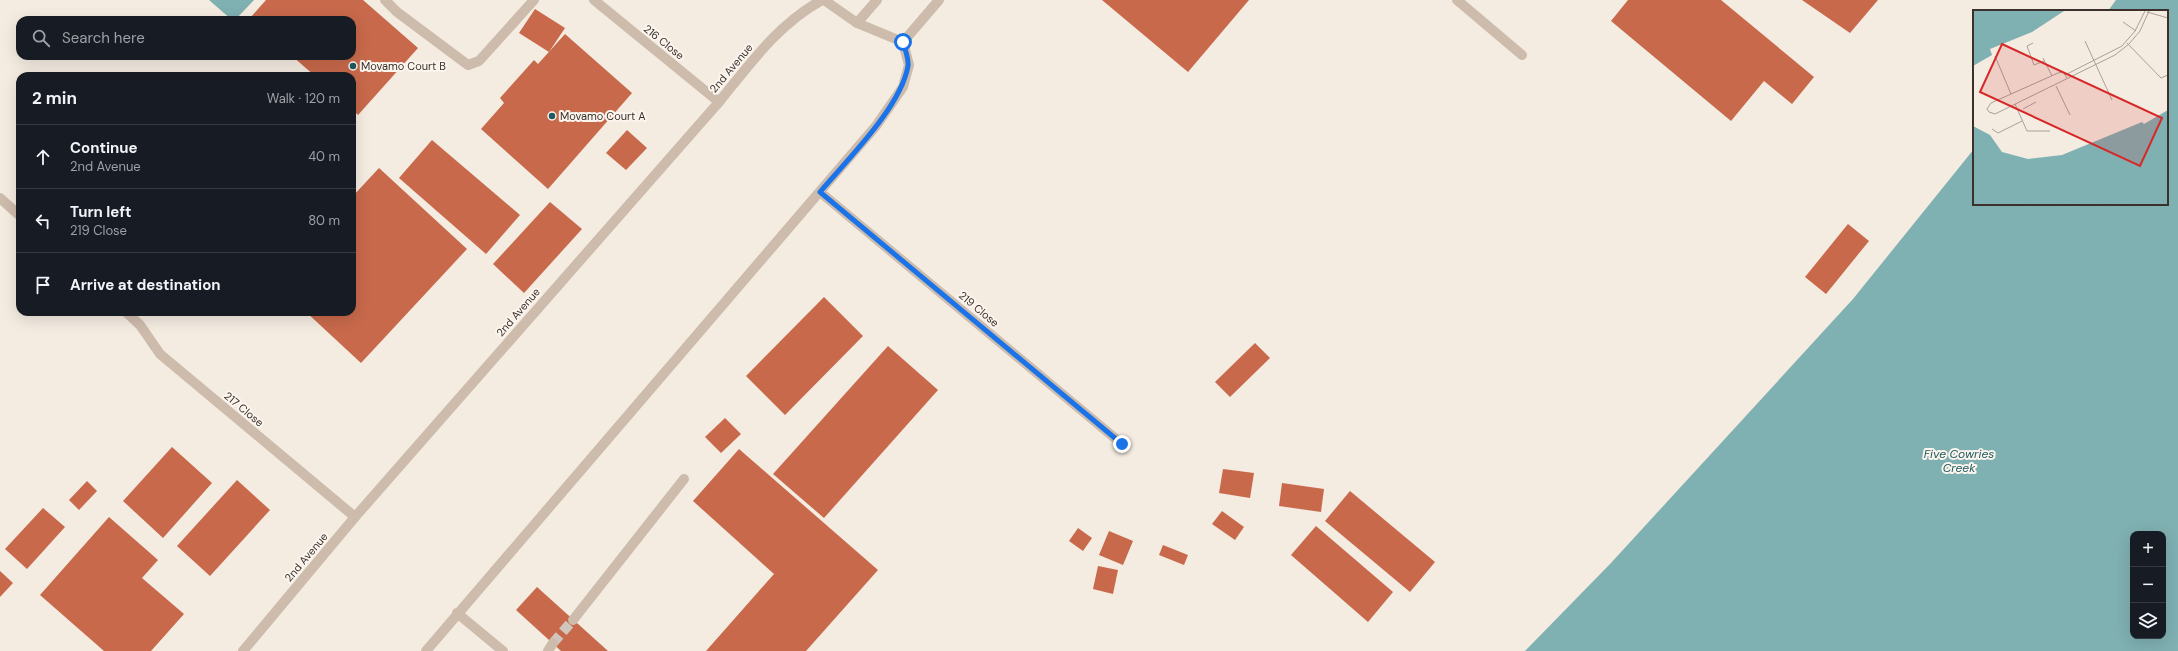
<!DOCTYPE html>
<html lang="en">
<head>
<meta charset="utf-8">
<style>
	body { margin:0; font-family:"DM Sans",sans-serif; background:#20242c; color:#f1f3f6 }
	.controls { position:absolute; right:12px; bottom:12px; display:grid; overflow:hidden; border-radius:8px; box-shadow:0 4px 16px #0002 }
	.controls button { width:36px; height:36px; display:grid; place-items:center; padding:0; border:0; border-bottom:1px solid #363941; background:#171b24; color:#f1f3f6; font:20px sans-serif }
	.stop { position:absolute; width:12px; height:12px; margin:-9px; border:3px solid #1a73e8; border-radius:50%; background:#fff }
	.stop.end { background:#1a73e8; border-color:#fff; box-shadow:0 1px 4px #0008 }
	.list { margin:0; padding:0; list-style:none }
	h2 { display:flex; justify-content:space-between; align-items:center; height:52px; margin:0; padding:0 16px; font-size:17px }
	h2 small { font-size:13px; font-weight:400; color:#9ea1a6 }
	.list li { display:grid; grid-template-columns:26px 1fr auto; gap:12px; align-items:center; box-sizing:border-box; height:64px; padding:0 16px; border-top:1px solid #363941 }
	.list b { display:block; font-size:15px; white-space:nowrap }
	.list p { margin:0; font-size:13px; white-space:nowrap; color:#9ea1a6 }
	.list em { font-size:13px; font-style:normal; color:#9ea1a6 }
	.icon { flex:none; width:22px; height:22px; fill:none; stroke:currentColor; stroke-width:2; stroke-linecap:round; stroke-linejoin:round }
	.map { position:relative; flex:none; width:2178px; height:651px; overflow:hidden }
	.search { position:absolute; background:#171b24; box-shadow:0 4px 16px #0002; left:16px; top:16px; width:340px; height:44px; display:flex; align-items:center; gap:10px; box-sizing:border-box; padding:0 14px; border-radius:12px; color:#9ea1a6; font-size:15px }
	.panel { position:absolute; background:#171b24; box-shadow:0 4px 16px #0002; left:16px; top:72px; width:340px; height:244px; border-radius:12px }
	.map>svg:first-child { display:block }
	.water { fill:#7fb0b2; fill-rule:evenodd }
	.building { fill:#c8694b }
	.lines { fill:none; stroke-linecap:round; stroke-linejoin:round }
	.minor-tunnel { stroke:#cfc6bd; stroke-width:10; stroke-dasharray:10 5; stroke-linecap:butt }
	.minor { stroke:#cdbbac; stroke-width:10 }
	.route { stroke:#1a73e8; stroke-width:5 }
	.poi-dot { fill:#1f5a5e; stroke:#fbf5ee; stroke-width:1.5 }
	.labels { text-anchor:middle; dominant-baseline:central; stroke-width:4; stroke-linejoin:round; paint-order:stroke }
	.street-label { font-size:11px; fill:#3b302b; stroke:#fbf5ee }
	.poi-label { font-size:11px; fill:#3b302b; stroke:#fbf5ee; text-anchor:start }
	.water-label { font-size:12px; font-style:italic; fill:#1f5a5e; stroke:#fbf5ee }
	.inset-river { fill:none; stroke:#7fb0b2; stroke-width:2 }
	.inset-road { fill:none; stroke:#aaa098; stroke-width:1 }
	.view { fill:#d62828; fill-opacity:0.15; stroke:#d62828; stroke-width:2 }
	.inset-edge { fill:none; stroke:#3b302b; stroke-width:2 }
</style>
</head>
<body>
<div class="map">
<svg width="2178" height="651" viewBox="0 0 2178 651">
	<rect width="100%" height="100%" fill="#f4ebe1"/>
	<g class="water">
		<polygon points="209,0 254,0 235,20 232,20"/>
		<path d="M 2116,0 L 2178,0 L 2178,651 L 1525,651 L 1611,563 L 1853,299 L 1974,149 L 1974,204 L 2167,204 L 2167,11 L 2108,11 ZM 2133,534 L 2163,534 L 2163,636 L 2133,636 Z"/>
	</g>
	<g class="building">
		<polygon points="266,0 363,0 418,48 358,115 352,109 352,76 315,76 292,56 352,56 352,20 252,20 250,18"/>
		<polygon points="1102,0 1249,0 1188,72"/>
		<polygon points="1628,0 1721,0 1814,77 1792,104 1764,81 1731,121 1611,21"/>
		<polygon points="1802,0 1878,0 1850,33"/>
		<polygon points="535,9 565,28 549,52 519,33"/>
		<polygon points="565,34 632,93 548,189 481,129 504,103 500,98 534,60 538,64"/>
		<polygon points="627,130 647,148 626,170 606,153"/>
		<polygon points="432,140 520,215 486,254 399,178"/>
		<polygon points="379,168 467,249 361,363 306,312 352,312 352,197"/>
		<polygon points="550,202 582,229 524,293 493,264"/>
		<polygon points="1848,224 1869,241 1826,294 1805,277"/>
		<polygon points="824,297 863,336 785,415 746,376"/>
		<polygon points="1255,343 1270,358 1230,397 1215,382"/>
		<polygon points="888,346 938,390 824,518 773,474"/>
		<polygon points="725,418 741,434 721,453 705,437"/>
		<polygon points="172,447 212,483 163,538 123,501"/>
		<polygon points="739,449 878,570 806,651 706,651 774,574 693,501"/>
		<polygon points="1223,469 1254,473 1250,498 1219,493"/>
		<polygon points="237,480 270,510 210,576 177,546"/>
		<polygon points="87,481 97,491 79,510 69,500"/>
		<polygon points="1282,483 1324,489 1321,512 1279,506"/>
		<polygon points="1350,491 1435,562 1410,592 1325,521"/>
		<polygon points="43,508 65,527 27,569 5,549"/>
		<polygon points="1222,511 1244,527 1235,540 1212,524"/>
		<polygon points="109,517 158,560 142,578 184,614 151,651 104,651 40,595"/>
		<polygon points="1316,526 1393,592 1368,622 1291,555"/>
		<polygon points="1078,528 1092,538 1083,551 1069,541"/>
		<polygon points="1109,531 1133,541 1123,565 1099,555"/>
		<polygon points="1163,545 1188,555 1184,565 1159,555"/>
		<polygon points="1098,566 1118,570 1113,594 1093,589"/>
		<polygon points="0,571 13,583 0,597"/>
		<polygon points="537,587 608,651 561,651 516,610"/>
	</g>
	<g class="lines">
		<polyline class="minor-tunnel" points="553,643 573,620"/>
		<g class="minor">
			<polyline points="385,0 397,12 468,65 479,61 534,0"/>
			<polyline points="594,0 719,102"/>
			<polyline points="824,0 857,23 903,42"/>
			<polyline points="1457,0 1522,55"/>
			<polyline points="857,23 877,0"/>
			<polyline points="903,42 939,0"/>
			<polyline points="820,192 1122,444"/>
			<polyline points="0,198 20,216"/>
			<polyline points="126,312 140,325 160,354 355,517"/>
			<polyline points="457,613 503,651"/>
			<polyline points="573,620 684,479"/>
			<path d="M 243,651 L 355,517 L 719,102 C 750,64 778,24 822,0"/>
			<polyline points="426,651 876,126 903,87 909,65 903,42"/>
			<polyline points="548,651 553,643"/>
		</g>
	</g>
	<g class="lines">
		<path class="route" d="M 903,42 C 905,49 909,59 908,66 C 901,107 847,160 820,192 L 1122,444"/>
	</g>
	<g class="poi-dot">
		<circle cx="353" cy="66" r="4"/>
		<circle cx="552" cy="116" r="4"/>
	</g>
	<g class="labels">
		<g class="street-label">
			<text transform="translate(664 42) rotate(39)">216 Close</text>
			<text transform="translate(731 68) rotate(-50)">2nd Avenue</text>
			<text transform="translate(979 309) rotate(40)">219 Close</text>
			<text transform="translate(518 312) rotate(-49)">2nd Avenue</text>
			<text transform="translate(244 409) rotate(40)">217 Close</text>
			<text transform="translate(306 557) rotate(-50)">2nd Avenue</text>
		</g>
		<g class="poi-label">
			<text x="361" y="66">Movamo Court B</text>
			<text x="560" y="116">Movamo Court A</text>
		</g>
		<g class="water-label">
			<text x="1959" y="454">Five Cowries<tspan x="1959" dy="14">Creek</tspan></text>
		</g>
	</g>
	<g transform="translate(1973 10)">
		<rect width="195" height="195" fill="#f4ebe1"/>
		<path d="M 0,1 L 91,1 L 59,22 L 17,39 L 19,45 L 0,56 ZM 195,100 L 195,194 L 0,194 L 0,116 L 17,125 L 29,142 L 55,149 L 89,145 L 169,112 L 171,114 Z" fill="#7fb0b2"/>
		<path class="inset-river" d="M 0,147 L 93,181 L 187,189M 0,149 L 94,185 L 165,191 L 195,189M 0,160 L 61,183M 0,175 L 146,194M 18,178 L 38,185M 0,181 L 133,193M 6,183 L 34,194M 0,184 L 27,194M 10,184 L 40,194M 0,185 L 19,194M 42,187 L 62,194M 79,189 L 93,194"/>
		<path class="inset-road" d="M 174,2 L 195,8M 150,12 L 163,21M 112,31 L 139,90M 60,33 L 54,36 L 61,55 L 71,51M 154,33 L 188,68 L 195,65M 22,46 L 38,84M 70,48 L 79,66M 92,65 L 149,36 L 162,21 L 172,1M 94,68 L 90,62 L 85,63 L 18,93 L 14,99 L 16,102 L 22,104 L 142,45 L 156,34 L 167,21 L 176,1M 83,76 L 97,105M 42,94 L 54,121 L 77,121M 50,99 L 63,92M 19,119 L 25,123 L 49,111"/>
		<path class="view" d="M 29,34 L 189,108 L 167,156 L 7,82 Z"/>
		<rect width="195" height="195" class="inset-edge"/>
	</g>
</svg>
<div class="controls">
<button>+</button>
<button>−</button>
<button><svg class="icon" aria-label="layers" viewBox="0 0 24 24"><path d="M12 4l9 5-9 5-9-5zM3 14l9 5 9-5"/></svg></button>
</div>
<div class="stop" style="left:903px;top:42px"></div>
<div class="stop end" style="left:1122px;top:444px"></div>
<div class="search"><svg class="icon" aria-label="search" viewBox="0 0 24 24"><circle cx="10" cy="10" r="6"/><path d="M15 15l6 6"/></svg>Search here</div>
<section class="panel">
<h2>2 min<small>Walk · 120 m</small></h2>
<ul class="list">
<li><svg class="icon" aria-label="ahead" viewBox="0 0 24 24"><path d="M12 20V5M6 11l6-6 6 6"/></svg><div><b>Continue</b><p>2nd Avenue</p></div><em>40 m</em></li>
<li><svg class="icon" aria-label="left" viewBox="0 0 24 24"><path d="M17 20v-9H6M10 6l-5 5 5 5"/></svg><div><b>Turn left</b><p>219 Close</p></div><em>80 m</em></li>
<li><svg class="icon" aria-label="arrive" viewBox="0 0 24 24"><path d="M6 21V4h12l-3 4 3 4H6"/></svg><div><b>Arrive at destination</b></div></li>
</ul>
</section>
</div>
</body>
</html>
